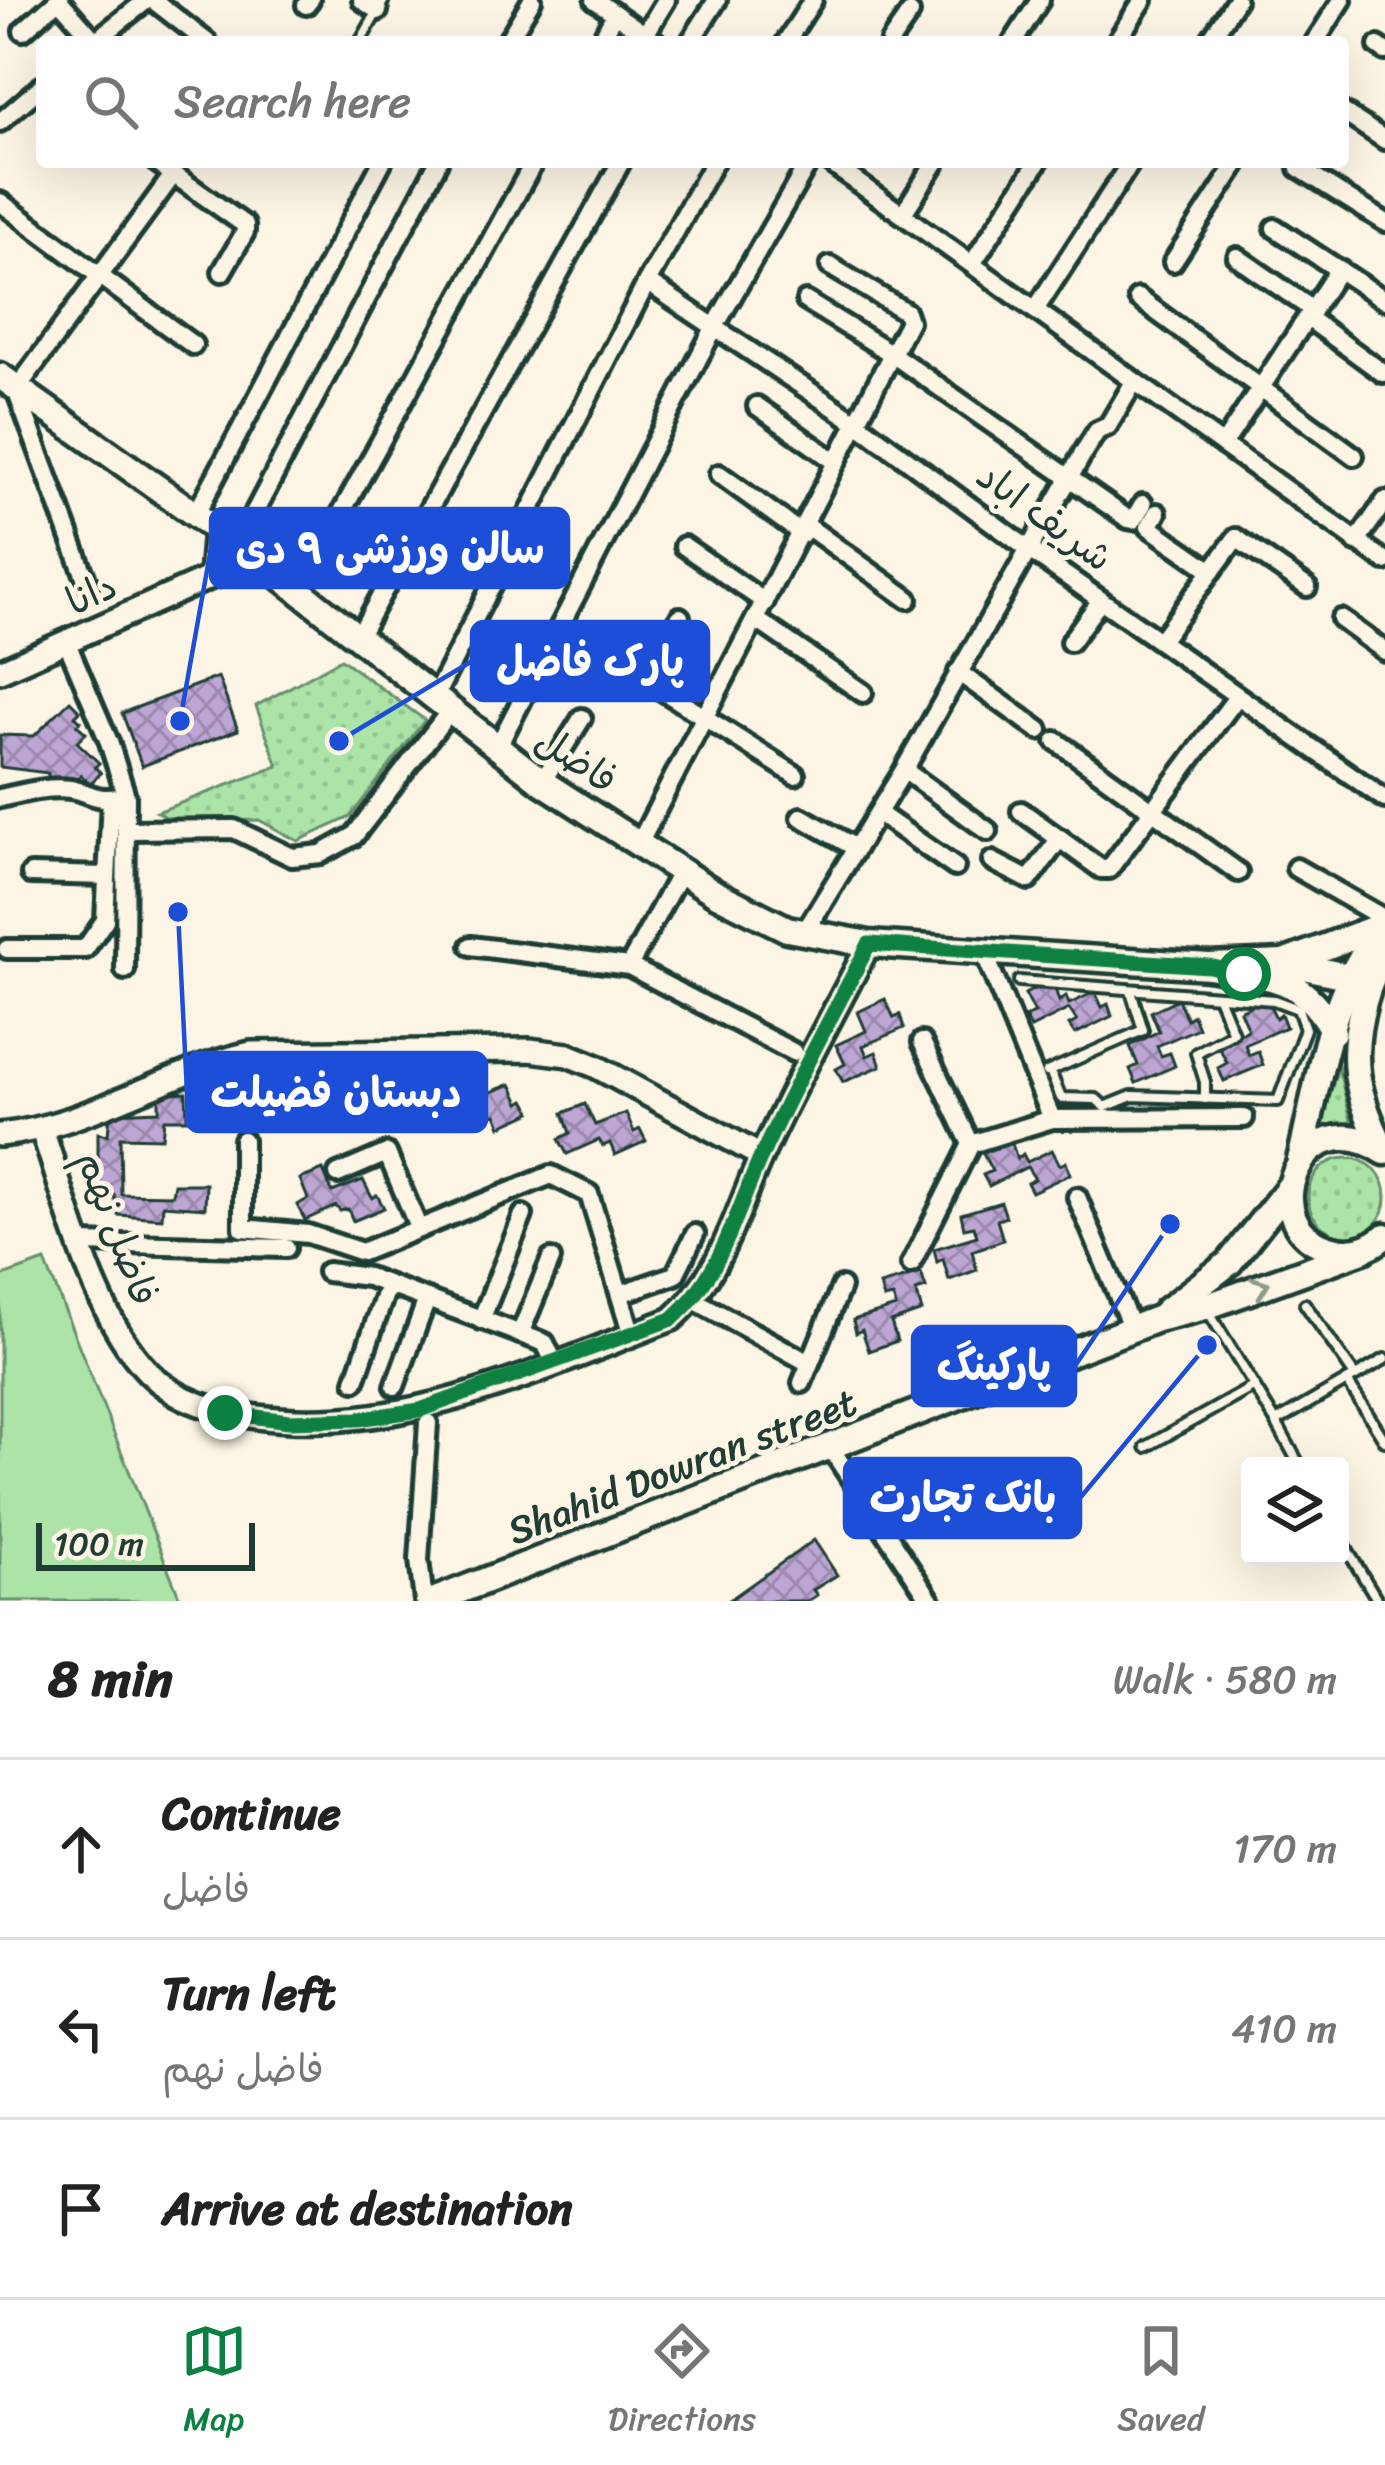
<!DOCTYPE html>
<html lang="en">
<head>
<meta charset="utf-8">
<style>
	body { margin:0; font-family:Sriracha,"Playpen Sans Arabic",sans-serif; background:#f2f2f2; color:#222 }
	.controls { position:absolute; right:36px; bottom:36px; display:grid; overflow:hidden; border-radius:12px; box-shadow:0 12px 48px #0002 }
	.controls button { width:108px; height:108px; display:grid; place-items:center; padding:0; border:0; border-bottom:3px solid #e0e0e0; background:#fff; color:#222; font:60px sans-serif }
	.scale { position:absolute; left:36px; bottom:30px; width:219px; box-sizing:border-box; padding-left:12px; border:6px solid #1f3d34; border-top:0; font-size:33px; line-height:42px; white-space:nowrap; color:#1f3d34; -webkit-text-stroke:9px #fcf5e5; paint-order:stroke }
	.stop { position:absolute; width:36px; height:36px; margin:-27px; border:9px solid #0b8043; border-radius:50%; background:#fff }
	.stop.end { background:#0b8043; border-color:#fff; box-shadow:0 3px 12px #0008 }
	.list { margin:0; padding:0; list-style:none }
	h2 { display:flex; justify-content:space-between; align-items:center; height:156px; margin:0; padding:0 48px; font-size:51px }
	h2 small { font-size:39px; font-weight:400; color:#767676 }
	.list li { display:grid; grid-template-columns:78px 1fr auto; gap:36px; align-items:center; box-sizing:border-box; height:180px; padding:0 48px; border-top:3px solid #e0e0e0 }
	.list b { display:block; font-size:45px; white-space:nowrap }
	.list p { margin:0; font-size:39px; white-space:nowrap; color:#767676 }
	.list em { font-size:39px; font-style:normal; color:#767676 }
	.icon { flex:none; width:66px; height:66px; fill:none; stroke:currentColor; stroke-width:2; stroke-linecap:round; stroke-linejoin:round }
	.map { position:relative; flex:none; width:1385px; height:1601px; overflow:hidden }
	.search { position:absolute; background:#fff; box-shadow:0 12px 48px #0002; left:36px; right:36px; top:36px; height:132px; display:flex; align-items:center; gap:30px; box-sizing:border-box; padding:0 42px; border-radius:12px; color:#767676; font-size:45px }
	.sheet { height:696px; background:#fff }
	nav { display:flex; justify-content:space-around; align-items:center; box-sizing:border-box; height:168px; border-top:3px solid #e0e0e0; background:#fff; font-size:33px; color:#767676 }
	nav a { display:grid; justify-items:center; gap:6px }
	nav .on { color:#0b8043 }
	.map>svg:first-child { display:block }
	.grass { fill:url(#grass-dots); stroke:#66906e; stroke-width:3 }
	.garden { fill:#ace4a8; stroke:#66906e; stroke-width:3 }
	.building { fill:url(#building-cross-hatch); stroke:#1f3d34; stroke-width:3 }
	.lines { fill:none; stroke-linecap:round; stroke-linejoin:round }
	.service-casing { stroke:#1f3d34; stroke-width:16 }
	.minor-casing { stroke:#1f3d34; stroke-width:26 }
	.tertiary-casing { stroke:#1f3d34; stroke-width:30 }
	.secondary-casing { stroke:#1f3d34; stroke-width:33 }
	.service { stroke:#fcf5e5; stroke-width:8 }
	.minor { stroke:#fcf5e5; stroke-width:16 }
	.tertiary { stroke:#fcf5e5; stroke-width:21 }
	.secondary { stroke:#fcf5e5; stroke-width:24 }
	.oneway { stroke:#8e998c }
	.route { stroke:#0b8043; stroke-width:15 }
	.labels { text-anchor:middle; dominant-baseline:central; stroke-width:10; stroke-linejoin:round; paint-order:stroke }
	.street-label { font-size:39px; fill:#1f3d34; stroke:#fcf5e5 }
	.leader { fill:none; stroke:#1d4ed8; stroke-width:4.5 }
	.callout-dot { fill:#1d4ed8; stroke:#fcf5e5; stroke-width:4.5 }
	.callout { fill:#1d4ed8; stroke:#1d4ed8; stroke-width:4.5 }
	.callout-label { font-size:42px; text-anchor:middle; font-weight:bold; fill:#fff }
</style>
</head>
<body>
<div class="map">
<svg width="1385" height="1601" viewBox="0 0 1385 1601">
	<defs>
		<pattern id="grass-dots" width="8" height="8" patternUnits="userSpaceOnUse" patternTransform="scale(3)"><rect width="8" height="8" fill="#ace4a8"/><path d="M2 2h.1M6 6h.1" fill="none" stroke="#94c491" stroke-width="1.8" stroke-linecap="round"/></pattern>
		<pattern id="building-cross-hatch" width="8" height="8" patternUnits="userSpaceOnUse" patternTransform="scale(3)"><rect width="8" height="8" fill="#bea6d4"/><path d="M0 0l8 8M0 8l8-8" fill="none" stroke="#9a88ad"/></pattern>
	</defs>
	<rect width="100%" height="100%" fill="#fcf5e5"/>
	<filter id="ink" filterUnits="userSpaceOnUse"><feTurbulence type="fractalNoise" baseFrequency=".00833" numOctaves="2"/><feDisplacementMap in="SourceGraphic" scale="24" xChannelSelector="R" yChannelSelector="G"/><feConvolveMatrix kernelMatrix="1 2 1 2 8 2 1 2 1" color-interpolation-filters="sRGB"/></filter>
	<g filter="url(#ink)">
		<g class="grass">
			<polygon points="341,659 425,720 350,817 298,841 259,820 176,822 157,812 278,766 256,706"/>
			<polygon points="1338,1066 1353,1129 1318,1135"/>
			<circle cx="1347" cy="1197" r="39"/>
		</g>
		<polygon class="garden" points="45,1261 181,1601 0,1601 0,1277"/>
		<g class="building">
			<polygon points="218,677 238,730 142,766 122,713"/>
			<polygon points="70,701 80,711 75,716 81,721 77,725 86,733 77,742 99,763 95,767 101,773 90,784 81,775 76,781 48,780 48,773 0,767 0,735 34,736"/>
			<polygon points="1052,980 1059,1001 1066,996 1069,1004 1095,992 1102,1007 1108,1004 1112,1016 1075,1034 1069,1025 1077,1021 1069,1009 1031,1028 1025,1017 1035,1013 1025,994"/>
			<polygon points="1266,998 1276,1018 1281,1014 1286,1027 1245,1045 1249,1055 1258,1051 1263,1065 1224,1081 1218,1068 1227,1063 1218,1045 1248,1030 1240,1011"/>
			<polygon points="885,999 894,1018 900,1015 904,1028 863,1046 867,1056 876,1052 881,1066 843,1082 836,1069 845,1064 836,1045 866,1031 858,1012"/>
			<polygon points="1178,999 1187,1019 1193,1015 1198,1028 1157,1046 1161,1056 1170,1053 1175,1066 1136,1083 1130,1069 1138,1065 1130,1046 1159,1031 1151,1012"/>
			<polygon points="471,1074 481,1096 511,1084 520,1103 525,1100 532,1112 501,1126 496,1114 488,1116 484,1111 453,1125 445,1110 456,1104 448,1084"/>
			<polygon points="186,1092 187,1119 164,1119 162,1138 120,1137 121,1194 172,1195 174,1184 206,1184 205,1208 163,1205 162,1218 118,1215 114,1195 98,1193 98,1133 108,1135 110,1113 159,1111 159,1094"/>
			<polygon points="585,1104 595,1125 626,1113 634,1132 640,1129 646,1141 615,1155 610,1143 603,1146 599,1140 567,1154 559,1139 570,1133 563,1113"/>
			<polygon points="1010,1138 1017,1159 1023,1154 1027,1162 1052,1150 1060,1165 1066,1162 1070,1174 1032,1192 1027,1183 1035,1179 1027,1167 989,1186 983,1175 992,1171 982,1152"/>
			<polygon points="323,1170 332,1192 363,1180 372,1198 377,1195 384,1208 353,1221 348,1209 340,1211 336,1206 305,1220 297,1205 308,1199 300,1179"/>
			<polygon points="1001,1202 1006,1217 997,1220 1003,1240 972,1251 977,1270 949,1280 943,1259 937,1262 934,1249 977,1236 974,1226 964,1228 961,1214"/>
			<polygon points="921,1273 926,1288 916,1291 922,1311 891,1322 897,1341 869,1351 862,1330 856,1333 853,1320 896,1307 893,1297 884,1299 880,1285"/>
			<polygon points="814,1540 837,1575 813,1590 817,1595 808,1601 728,1601"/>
		</g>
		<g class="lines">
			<g class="service-casing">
				<g id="service">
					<polyline points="360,42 384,0"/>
					<polyline points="1019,981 1274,1000 1298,1009 1305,1029 1278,1101 1132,1096 1105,1107 1096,1099 1061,1098 1050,1071"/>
					<polyline points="1047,1072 1143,1030 1131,991"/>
					<polyline points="1205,1099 1205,1082 1196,1053 1233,1033 1219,999"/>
					<polyline points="1305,1304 1355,1376"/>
					<polyline points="1208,1311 1276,1422 1385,1359"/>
					<polyline points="1347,1381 1385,1441"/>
					<polyline points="1276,1422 1300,1466"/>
					<polyline points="1146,1447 1253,1387"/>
					<polyline points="1340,1538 1378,1601"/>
				</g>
			</g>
			<g class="minor-casing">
				<g id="minor">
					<polyline points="59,0 95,41"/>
					<polyline points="153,0 207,42"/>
					<polyline points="362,0 378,11"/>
					<polyline points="595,0 656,42"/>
					<polyline points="306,5 310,0"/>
					<polyline points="23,31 58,0"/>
					<polyline points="646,33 666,0"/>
					<polyline points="94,42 147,0"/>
					<polyline points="507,42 532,0"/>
					<polyline points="600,42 615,14"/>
					<polyline points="690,42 717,0"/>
					<polyline points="786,42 813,0"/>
					<polyline points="890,42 910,13"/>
					<polyline points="1013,42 1040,0"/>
					<polyline points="1116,42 1143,0"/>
					<polyline points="1209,42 1236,0"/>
					<polyline points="1315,42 1342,0"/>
					<polyline points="1378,46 1385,51"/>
					<polyline points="1343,112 1385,140"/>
					<polyline points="0,122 42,86"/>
					<polyline points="156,162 245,225 245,232 222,272"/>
					<polyline points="829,162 1385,561"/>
					<polyline points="1299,168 1385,222"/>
					<polyline points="0,202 193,345"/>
					<polyline points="904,212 936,162"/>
					<polyline points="1275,228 1385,300"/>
					<polyline points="1237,257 1313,310"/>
					<polyline points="1173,262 1238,162"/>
					<polyline points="972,264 1038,162"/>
					<polyline points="647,282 856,422 1028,549 1385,799"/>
					<polyline points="1138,298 1354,456"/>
					<polyline points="806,301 892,354 1128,519 1133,520 1143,504"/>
					<polyline points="1035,310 1131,162"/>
					<polyline points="1308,318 1383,373"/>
					<polyline points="757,406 836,462"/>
					<polyline points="1223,445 1339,269"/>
					<polyline points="719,474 802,534"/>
					<polyline points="1157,513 1149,527 1212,571"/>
					<polyline points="196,514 382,162"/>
					<polyline points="807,526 908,599"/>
					<polyline points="1356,542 1385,501"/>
					<polyline points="238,544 438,162"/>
					<polyline points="684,546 765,602"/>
					<polyline points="88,585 16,390 173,175"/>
					<polyline points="299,590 534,162"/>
					<polyline points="1341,619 1385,651"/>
					<polyline points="757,620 863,693"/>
					<polyline points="357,639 621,162"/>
					<polyline points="1160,641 1236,538 1307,587"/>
					<polyline points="1070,642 1101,600"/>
					<polyline points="67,643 109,742 126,796 125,970"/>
					<polyline points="610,657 795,775"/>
					<polyline points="958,672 1039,730"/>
					<polyline points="647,681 680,617"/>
					<polyline points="433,700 647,282 714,162"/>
					<polyline points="1056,741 1238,872"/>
					<polyline points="497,748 714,328 809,162"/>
					<polyline points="904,770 988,831"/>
					<polyline points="542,782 582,718"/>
					<path d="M 0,798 C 23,793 46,786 71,789 C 92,793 95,801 119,797"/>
					<polyline points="1021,811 1101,869 1109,869 1237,697"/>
					<polyline points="878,813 955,867"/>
					<polyline points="801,817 856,848"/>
					<polyline points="128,830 234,829 292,857 321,854 354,836 449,712"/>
					<polyline points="639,844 909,321 906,312 830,266"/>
					<polyline points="992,861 1029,880 1060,838"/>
					<polyline points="1296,868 1385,919"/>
					<polyline points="31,874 107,876"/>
					<polyline points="804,933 904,770 1085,450 1097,431 1108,426 1134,382"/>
					<polyline points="471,946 629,966 793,1052"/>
					<polyline points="7,949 85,949 105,920 111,799"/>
					<polyline points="984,952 1052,1119"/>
					<polyline points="629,966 681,871"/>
					<polyline points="922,1042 971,1144"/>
					<polyline points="243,1140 243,1228 308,1234 362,1252 551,1175 589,1194 632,1335"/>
					<polyline points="338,1174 387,1153 419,1229"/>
					<polyline points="1077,1197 1132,1329"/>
					<polyline points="81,1243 286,1248"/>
					<polyline points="911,1264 971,1144 1052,1119 1244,1118"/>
					<polyline points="327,1272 368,1277 545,1343 555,1364"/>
					<polyline points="620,1294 675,1275 695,1234"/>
					<polyline points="694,1300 809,1363"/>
					<polyline points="481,1320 523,1215"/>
					<polyline points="520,1334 551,1259"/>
					<polyline points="355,1381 388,1285"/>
					<polyline points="802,1383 841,1287"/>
					<polyline points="395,1386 427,1299"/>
					<polyline points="830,1447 931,1601"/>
					<polyline points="424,1601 419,1560 428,1423"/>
				</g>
			</g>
			<g class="tertiary-casing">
				<g id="tertiary">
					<polyline points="211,577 215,529"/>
					<polyline points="0,671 211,577 265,564"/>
					<path d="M 42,1130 C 68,1205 93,1316 149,1373 C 178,1402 218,1412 257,1417 C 404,1436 538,1370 672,1319 C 720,1278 735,1215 760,1159 C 793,1086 833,1015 869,944"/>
					<path d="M 0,1135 C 88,1126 164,1072 251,1053 L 530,1050 L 568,1055 L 595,1066 L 761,1156"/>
				</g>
			</g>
			<g class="secondary-casing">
				<g id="secondary">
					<polyline points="0,376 265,564 542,782 715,893 787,929 869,944 1209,966"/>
					<polyline points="1286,962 1383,925"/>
					<path d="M 1333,1032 C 1302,973 1268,978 1209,966 L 1284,963 L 1371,981"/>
					<path d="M 1384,1151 C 1355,1094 1347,1055 1367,992 C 1372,976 1380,962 1385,947"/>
					<path d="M 1385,1152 C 1300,1095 1249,1229 1333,1249 C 1352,1254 1370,1249 1385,1236"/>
					<path d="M 1300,1160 C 1319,1084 1329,984 1385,927"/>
					<polyline points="1166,1311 1229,1263 1290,1186"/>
					<polyline points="433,1601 1157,1319 1205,1307 1363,1250"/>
				</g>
			</g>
			<use href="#service" class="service"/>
			<use href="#minor" class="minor"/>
			<use href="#tertiary" class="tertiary"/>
			<use href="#secondary" class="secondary"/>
		</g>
		<defs><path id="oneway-chevron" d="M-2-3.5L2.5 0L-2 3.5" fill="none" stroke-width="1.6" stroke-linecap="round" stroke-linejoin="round" transform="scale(3)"/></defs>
		<use class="oneway" href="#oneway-chevron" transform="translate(1261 1286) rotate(-20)"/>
	</g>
	<g class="lines" filter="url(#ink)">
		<path class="route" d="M 225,1413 L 289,1421 L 358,1419 L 420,1410 L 672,1319 C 720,1278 735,1215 760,1159 C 793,1086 833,1015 869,944 L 1209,966 L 1244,974"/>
	</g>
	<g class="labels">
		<g class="street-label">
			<text transform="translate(1045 516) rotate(36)">شریف اباد</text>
			<text transform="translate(91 593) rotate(-25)">دانا</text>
			<text transform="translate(577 759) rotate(34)">فاضل</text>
			<text transform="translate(118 1228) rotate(69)">فاضل نهم</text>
			<text transform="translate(682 1466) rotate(-21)">Shahid Dowran street</text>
		</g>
	</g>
	<path class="leader" d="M180 721L211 548M339 741L472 661M178 912L187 1092M1170 1224L1075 1366M1207 1345L1080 1498"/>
	<g class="callout-dot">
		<circle cx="180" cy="721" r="12"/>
		<circle cx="339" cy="741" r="12"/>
		<circle cx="178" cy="912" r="12"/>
		<circle cx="1170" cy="1224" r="12"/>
		<circle cx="1207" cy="1345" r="12"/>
	</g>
	<g class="callout">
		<rect x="211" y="509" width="357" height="78" rx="12"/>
		<rect x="472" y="622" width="236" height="78" rx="12"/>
		<rect x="187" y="1053" width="299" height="78" rx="12"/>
		<rect x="913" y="1327" width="162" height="78" rx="12"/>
		<rect x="845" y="1459" width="235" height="78" rx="12"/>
	</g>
	<g class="callout-label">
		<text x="390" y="563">سالن ورزشی ۹ دی</text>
		<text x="590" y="676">پارک فاضل</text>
		<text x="336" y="1107">دبستان فضیلت</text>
		<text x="994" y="1380">پارکینگ</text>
		<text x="963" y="1512">بانک تجارت</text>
	</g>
</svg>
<div class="controls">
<button><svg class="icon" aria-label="layers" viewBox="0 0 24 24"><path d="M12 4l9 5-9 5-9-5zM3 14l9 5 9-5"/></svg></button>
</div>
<div class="scale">100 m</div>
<div class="stop" style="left:1244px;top:974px"></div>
<div class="stop end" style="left:225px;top:1413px"></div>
<div class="search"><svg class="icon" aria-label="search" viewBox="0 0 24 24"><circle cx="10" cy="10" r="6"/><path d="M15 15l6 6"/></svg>Search here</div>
</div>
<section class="sheet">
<h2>8 min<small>Walk · 580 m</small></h2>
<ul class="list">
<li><svg class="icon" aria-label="ahead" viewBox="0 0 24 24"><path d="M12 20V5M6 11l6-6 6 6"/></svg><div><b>Continue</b><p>فاضل</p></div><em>170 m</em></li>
<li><svg class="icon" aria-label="left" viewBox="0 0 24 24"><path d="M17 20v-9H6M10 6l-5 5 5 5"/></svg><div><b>Turn left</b><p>فاضل نهم</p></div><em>410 m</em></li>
<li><svg class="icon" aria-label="arrive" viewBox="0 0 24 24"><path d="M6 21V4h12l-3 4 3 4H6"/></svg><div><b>Arrive at destination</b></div></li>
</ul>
</section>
<nav>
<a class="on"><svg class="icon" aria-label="map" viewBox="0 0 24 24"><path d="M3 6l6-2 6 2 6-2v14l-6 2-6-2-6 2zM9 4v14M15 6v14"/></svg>Map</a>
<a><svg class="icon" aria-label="directions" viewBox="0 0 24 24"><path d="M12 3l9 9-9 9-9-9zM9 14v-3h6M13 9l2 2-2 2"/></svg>Directions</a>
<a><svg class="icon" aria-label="saved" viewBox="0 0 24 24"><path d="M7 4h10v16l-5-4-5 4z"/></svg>Saved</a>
</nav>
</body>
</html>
